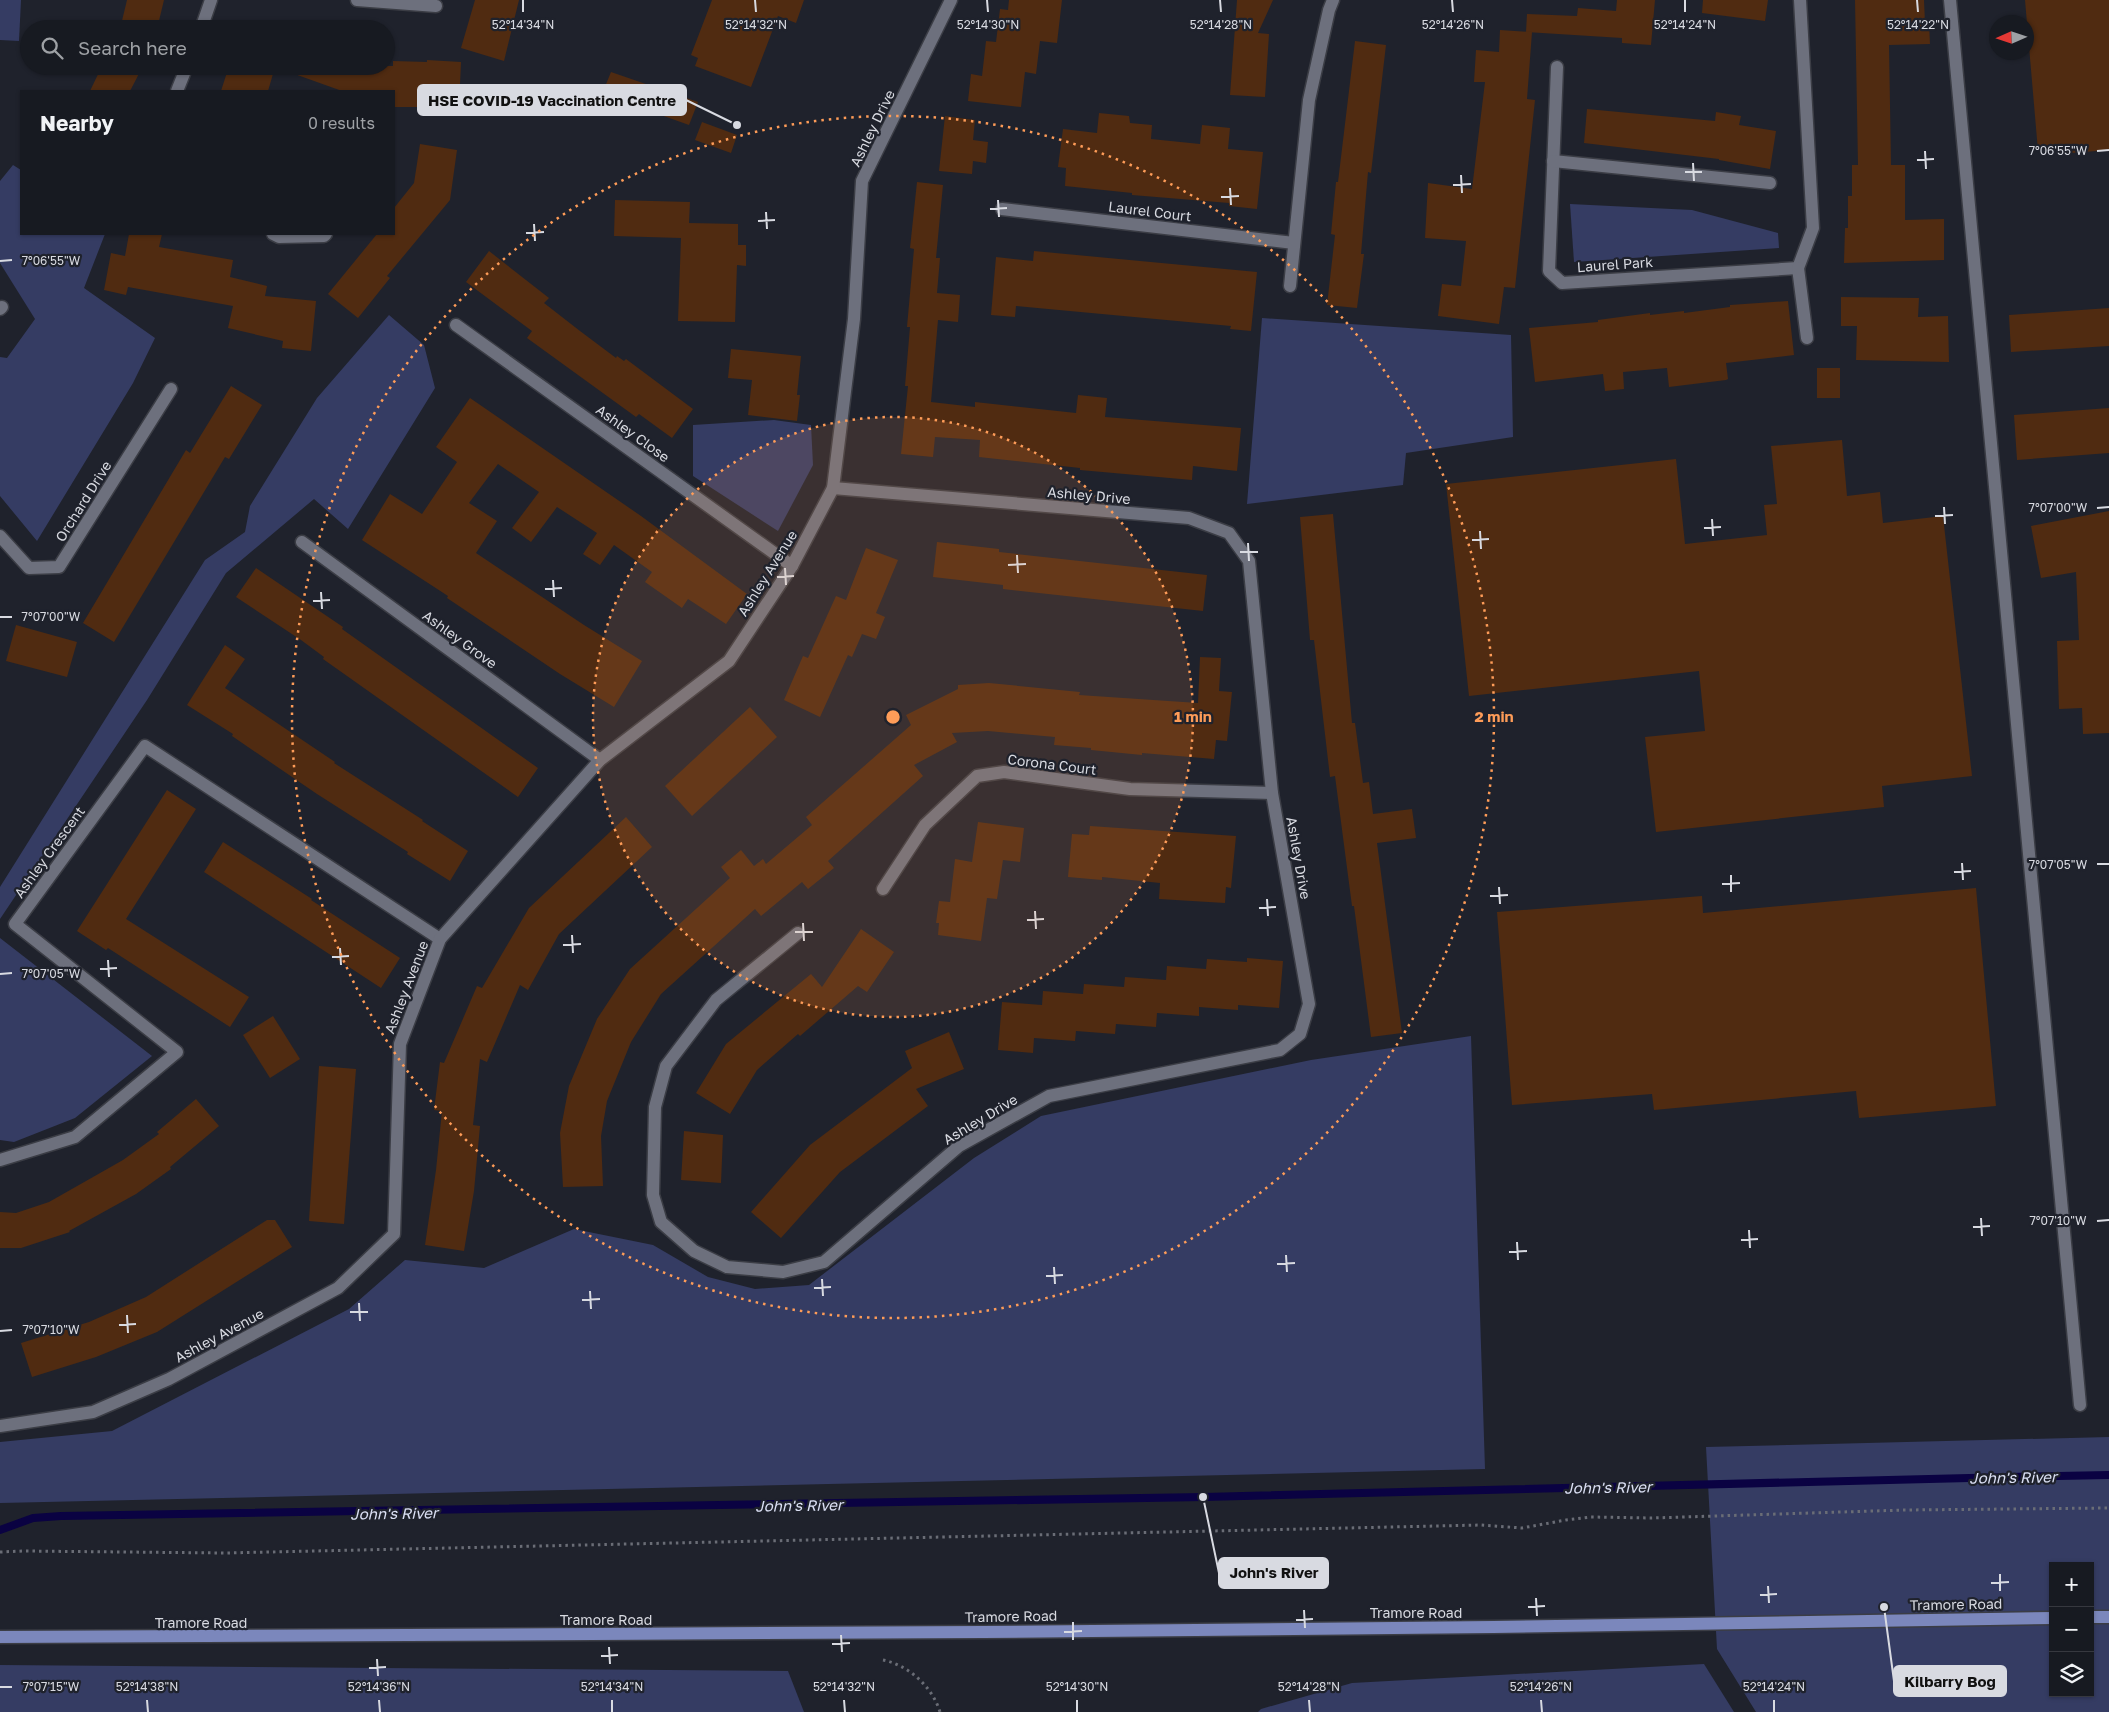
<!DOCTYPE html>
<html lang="en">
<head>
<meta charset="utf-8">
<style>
	body { margin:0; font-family:"Golos Text",sans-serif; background:#24272e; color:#f1f3f6 }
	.controls { position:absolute; right:15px; bottom:15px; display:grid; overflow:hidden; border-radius:0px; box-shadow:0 1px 4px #0004 }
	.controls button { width:45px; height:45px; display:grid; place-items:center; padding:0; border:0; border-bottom:1px solid #36383f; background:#171a21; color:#f1f3f6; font:25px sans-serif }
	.compass { position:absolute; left:1989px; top:15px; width:45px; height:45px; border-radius:50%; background:#171a21; box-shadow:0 1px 4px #0004; rotate:267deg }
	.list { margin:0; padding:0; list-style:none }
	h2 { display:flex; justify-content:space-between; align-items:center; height:65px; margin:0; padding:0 20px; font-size:21px }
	h2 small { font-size:16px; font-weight:400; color:#9ea1a5 }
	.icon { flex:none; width:28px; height:28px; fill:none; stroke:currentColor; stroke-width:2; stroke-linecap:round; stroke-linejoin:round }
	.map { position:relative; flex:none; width:2109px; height:1712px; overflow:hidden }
	.search { position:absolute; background:#171a21; box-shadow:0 1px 4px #0004; left:20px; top:20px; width:375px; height:55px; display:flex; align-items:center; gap:12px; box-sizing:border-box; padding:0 18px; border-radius:28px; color:#9ea1a5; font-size:19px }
	.panel { position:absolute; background:#171a21; box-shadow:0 1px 4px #0004; left:20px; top:90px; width:375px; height:145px; border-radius:0px }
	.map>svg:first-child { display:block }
	.green { fill:#353c63; fill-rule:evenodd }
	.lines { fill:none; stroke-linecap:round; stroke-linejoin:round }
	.stream { stroke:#0a0242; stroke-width:8 }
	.building { fill:#502b11 }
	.minor-casing { stroke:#3b3d45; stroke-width:15 }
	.major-casing { stroke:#3b3d45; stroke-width:15 }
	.path { stroke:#6a6d76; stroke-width:3; stroke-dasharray:2.5 4; stroke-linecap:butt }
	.minor { stroke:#6d707d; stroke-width:12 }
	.major { stroke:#7b87bc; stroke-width:12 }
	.ticks { fill:none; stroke:#d8dae1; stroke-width:2 }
	.ring { fill:none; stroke:#fe9c58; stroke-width:2.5; stroke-dasharray:2.5 5 }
	.labels { text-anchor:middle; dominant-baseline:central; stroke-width:4.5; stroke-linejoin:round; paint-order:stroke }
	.street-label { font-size:14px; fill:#d8dae1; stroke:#1f222c }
	.water-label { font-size:15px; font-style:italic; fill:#dbe0f4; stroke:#1f222c }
	.ticks-label { font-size:12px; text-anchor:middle; fill:#d8dae1; stroke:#1f222c; stroke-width:4.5; stroke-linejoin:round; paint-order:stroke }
	.centre { fill:#fe9c58; stroke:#1f222c; stroke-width:2.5 }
	.ring-label { font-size:15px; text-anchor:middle; font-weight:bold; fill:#fe9c58; stroke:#1f222c; stroke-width:4.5; stroke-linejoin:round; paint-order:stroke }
	.leader { fill:none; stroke:#d8dae1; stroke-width:2 }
	.callout-dot { fill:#d8dae1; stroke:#1f222c; stroke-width:2 }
	.callout { fill:#d8dae1; stroke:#d8dae1; stroke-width:2 }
	.callout-label { font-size:15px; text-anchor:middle; font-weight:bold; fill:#111 }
</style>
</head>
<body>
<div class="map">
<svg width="2109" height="1712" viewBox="0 0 2109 1712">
	<rect width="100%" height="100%" fill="#1f222c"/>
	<g class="green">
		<polygon points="0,0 21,0 19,41 0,40"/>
		<polygon points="13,165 21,170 21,234 105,234 84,288 155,338 133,383 37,541 0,496 0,357 7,358 35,319 0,263 0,181"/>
		<polygon points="1570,204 1692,210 1778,233 1779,248 1574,262"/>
		<polygon points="389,315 424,345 435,388 348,529 314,499 226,573 147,700 0,919 0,887 205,560 245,532 250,506 317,398"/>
		<polygon points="1262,318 1511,335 1513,437 1406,453 1403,485 1247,504"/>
		<polygon points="774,420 811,425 813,465 778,531 693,476 693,425"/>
		<polygon points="0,938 152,1056 75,1118 14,1142 0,1140"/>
		<polygon points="1471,1036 1485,1469 0,1503 0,1442 112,1431 349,1309 405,1260 484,1268 574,1229 653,1245 708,1277 755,1289 809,1285 974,1158 1041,1116 1311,1060"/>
		<path d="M 2109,1437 L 2109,1712 L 1756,1712 L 1717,1649 L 1706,1447 ZM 2053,1566 L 2090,1566 L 2090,1693 L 2053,1693 Z"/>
		<polygon points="1704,1664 1734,1712 1258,1712 1261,1709 1352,1683"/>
		<polygon points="0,1665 788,1671 804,1712 0,1712"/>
	</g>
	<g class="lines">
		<path class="stream" d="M 0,1530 L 33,1518 L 61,1516 C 442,1513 823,1506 1204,1497 C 1505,1491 1807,1480 2109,1475"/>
	</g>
	<g class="building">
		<polygon points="127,0 164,0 157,29 120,29"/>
		<polygon points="475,0 519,0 504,61 461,48"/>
		<polygon points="712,0 804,0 796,23 778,16 751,87 695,66 698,58 691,55"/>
		<polygon points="1009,0 1062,0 1057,43 1040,41 1036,74 1025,72 1021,107 968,101 971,74 982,76 986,41 996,42 1000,9 1008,10"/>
		<polygon points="1237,0 1273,0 1258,33 1269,34 1265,97 1230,95"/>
		<polygon points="1617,0 1655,0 1651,45 1622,43 1622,38 1526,32 1527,14 1577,16 1578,8 1616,11"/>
		<polygon points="1703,0 1768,0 1765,21 1702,13"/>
		<polygon points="1855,0 1924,0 1925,23 1929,23 1930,44 1889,45 1891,165 1905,165 1905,220 1944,219 1944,260 1844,263 1845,228 1848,228 1848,196 1852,196 1852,165 1858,165"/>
		<polygon points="2025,0 2109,0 2109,150 2059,154 2058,149 2038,151"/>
		<polygon points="1500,30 1532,32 1527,99 1535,100 1515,288 1504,287 1499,324 1438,316 1442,284 1461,286 1466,241 1425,238 1428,183 1472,189 1485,82 1474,82 1476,50 1499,52"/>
		<polygon points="1355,41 1386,45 1371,173 1368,172 1361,254 1364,254 1357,308 1327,305 1335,235 1331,234 1336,182 1338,182"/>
		<polygon points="427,60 461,62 459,107 394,107 394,91 342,91 275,67 268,91 221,91 229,66 393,66 393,61 427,62"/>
		<polygon points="102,66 143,66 130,91 90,91"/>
		<polygon points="611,72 698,102 689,125 602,94"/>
		<polygon points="1587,109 1715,121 1716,112 1741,116 1739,125 1776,131 1770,169 1719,160 1719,159 1584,143"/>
		<polygon points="1099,113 1129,116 1130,123 1152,125 1151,139 1200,144 1202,125 1230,128 1228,149 1263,152 1257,209 1229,206 1229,203 1132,195 1132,193 1065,186 1066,168 1058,167 1063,129 1097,133"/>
		<polygon points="945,116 975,120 973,140 988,142 986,163 973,161 972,174 939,171"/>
		<polygon points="702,122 737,135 731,153 695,140"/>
		<polygon points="420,144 457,150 450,200 387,276 390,278 358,318 328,294 377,234 394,234 394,208 414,183"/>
		<polygon points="917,182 943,185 936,258 940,258 937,293 960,295 958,322 938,320 931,402 975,407 975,402 1076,413 1078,395 1107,398 1105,417 1241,428 1237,471 1193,466 1192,480 1080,470 1080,468 979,457 980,440 935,437 933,457 901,454 908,386 905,386 910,327 907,327 914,249 910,248"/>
		<polygon points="615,200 690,202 689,223 738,224 738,245 746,245 746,266 737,265 735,322 678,321 681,238 614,236"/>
		<polygon points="129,234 162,234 159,247 233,260 230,277 267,286 265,296 316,301 311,351 282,348 283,341 228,328 233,306 128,287 126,295 104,290 111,253 125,256"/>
		<polygon points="489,251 549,298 544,303 580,331 616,358 617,356 624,361 626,359 693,409 672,438 639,414 636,417 527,338 532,331 466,282"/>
		<polygon points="1034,251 1257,272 1251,331 1230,329 1231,326 1016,306 1015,317 991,315 996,257 1033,261"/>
		<polygon points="1841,297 1919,298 1918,317 1948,316 1949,362 1856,360 1857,326 1841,326"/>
		<polygon points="1788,301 1794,355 1726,363 1728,379 1726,380 1669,387 1667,368 1623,372 1624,389 1605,391 1603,374 1535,382 1529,328 1598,322 1598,320 1650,313 1650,315 1684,311 1684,313 1730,307 1730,305"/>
		<polygon points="2109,308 2109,346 2011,352 2009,315"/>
		<polygon points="731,349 801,356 797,395 800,395 797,421 748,415 752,380 728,378"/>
		<rect x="1817" y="368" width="23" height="30"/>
		<polygon points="231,386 262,405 229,459 225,457 114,642 83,623 186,450 190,453"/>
		<polygon points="470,398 641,516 747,594 726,624 688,599 682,608 645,582 652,572 614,545 600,565 583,554 597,533 557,507 531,542 512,528 539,492 498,464 469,503 497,521 476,553 584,625 642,661 614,707 560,674 447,598 448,596 362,540 390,494 422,514 457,462 436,447"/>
		<polygon points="2109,408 2109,453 2017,460 2014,415"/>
		<polygon points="1842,440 1847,496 1880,492 1883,523 1943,516 1972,776 1882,786 1884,807 1656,832 1645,737 1705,731 1699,671 1469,696 1446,484 1676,459 1685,544 1767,535 1764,505 1777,504 1771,446"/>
		<polygon points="2109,511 2109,733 2083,734 2082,708 2059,709 2057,641 2079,640 2076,572 2041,578 2031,526"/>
		<polygon points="1333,514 1352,723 1355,723 1363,783 1369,782 1373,814 1412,809 1416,838 1377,843 1402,1033 1371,1037 1354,906 1352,906 1335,776 1330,777 1314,640 1310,640 1300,517"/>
		<polygon points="937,542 999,549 999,552 1207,575 1203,611 1003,589 1003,585 933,577"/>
		<polygon points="866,548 898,560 876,613 885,617 876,639 862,634 852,657 848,655 820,717 784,700 803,656 808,658 836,596 846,600"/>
		<polygon points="256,568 343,627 342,629 538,768 518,797 323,659 324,657 301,640 236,597"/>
		<polygon points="16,625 77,642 67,677 6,661"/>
		<polygon points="225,645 245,659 225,688 335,762 334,763 423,820 422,821 468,851 450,881 407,854 408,852 317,794 232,736 233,734 187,705"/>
		<polygon points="1200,657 1221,658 1219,691 1232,692 1227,741 1216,740 1214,759 1142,753 1142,755 1091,750 1091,748 1054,745 1055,737 988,731 952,733 957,742 914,765 923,776 828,861 834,868 808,889 802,882 761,916 755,909 661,994 631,1042 607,1101 601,1136 603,1186 563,1187 560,1133 569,1086 597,1019 630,969 730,878 721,867 741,850 754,866 763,859 766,864 812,825 806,817 911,725 906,715 958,689 958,685 989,683 1080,692 1079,695 1198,703"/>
		<polygon points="750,707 777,737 692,816 665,786"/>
		<polygon points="167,790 196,809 126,919 249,997 230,1027 108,948 106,950 77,931"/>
		<polygon points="626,817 652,847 559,934 528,990 520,985 487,1062 480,1059 473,1125 480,1126 474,1191 464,1251 425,1245 436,1170 442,1111 434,1110 440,1062 444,1063 477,986 482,988 529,908"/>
		<polygon points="978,822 1024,828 1020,862 1003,860 997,899 987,898 981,941 938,935 939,923 936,923 939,901 950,902 955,859 972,862"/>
		<polygon points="1090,826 1236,836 1231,888 1226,887 1225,903 1159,899 1160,883 1102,877 1102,880 1068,877 1072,834 1089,835"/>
		<polygon points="223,842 312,899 311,900 400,958 381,988 204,872"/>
		<polygon points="1976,888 1996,1106 1859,1118 1856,1091 1654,1110 1652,1094 1512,1105 1497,912 1702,896 1703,913"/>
		<polygon points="861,929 894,952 867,992 858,986 800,1036 798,1034 757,1070 730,1114 696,1093 726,1044 811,974 822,987"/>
		<polygon points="1247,958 1283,961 1279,1008 1238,1005 1238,1010 1199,1007 1199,1016 1157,1013 1156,1027 1116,1024 1115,1034 1076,1031 1075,1041 1034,1038 1033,1053 998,1050 1002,1002 1042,1005 1043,991 1083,994 1084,984 1124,987 1125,977 1166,980 1167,966 1206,969 1207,959 1247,962"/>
		<polygon points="273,1016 300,1059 270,1078 243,1035"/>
		<polygon points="949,1032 964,1069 916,1089 928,1106 840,1172 781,1238 751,1212 810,1145 912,1068 905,1051"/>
		<polygon points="319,1066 356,1069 344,1224 309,1221"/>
		<polygon points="196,1099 219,1126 170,1167 171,1169 136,1194 69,1231 70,1232 21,1248 0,1248 0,1212 16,1213 49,1202 123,1160 159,1134 157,1132"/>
		<polygon points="684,1131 723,1135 721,1183 681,1180"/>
		<polygon points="267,1220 275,1220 292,1247 157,1332 96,1357 32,1377 21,1343 89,1322 146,1297"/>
	</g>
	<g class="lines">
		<g class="minor-casing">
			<g id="minor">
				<polyline points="357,0 436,6"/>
				<polyline points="1950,0 2080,1405"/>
				<polyline points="201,29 211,0"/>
				<polyline points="1557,67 1549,271 1562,283 1798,268 1813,228 1800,0"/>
				<polyline points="177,91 187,66"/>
				<polyline points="1553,161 1770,183"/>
				<polyline points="1002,209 1294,243"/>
				<polyline points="273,234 279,237 324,236 326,234"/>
				<polyline points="1798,268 1807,338"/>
				<polyline points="1290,286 1309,100 1329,10 1333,0"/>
				<polyline points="0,309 2,307"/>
				<polyline points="456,325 792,566"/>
				<polyline points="0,536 29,568 59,567 171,389"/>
				<polyline points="302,542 600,760"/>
				<polyline points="883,889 925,825 977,776 1004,772 1130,789 1272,793"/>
				<polyline points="798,933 716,1000 666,1066 655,1107 653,1195 661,1222 694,1251 727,1267 783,1272 824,1262 959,1146 1049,1096 1280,1050 1300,1034 1309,1004 1272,793 1249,561 1229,533 1189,518 833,488"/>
				<polyline points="0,1160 75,1137 177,1052 15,924 145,746 440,939"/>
				<polyline points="0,1426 93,1412 169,1379 338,1288 394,1234 400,1044 440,939 600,760 729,661 792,566 833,488 854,319 862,181 951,0"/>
			</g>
		</g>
		<g class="major-casing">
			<g id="major">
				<polyline points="2090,1617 2109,1617"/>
				<polyline points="0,1637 983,1632 1493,1627 2053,1618"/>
			</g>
		</g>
		<g class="path">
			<polyline points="0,1552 23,1551 225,1553 1481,1525 1522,1528 1566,1520 1591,1517 1652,1518 1905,1510 2109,1508"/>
			<path d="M 883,1660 C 908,1665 932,1686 940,1712"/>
		</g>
		<use href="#minor" class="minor"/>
		<use href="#major" class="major"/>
	</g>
	<path class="ticks" d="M 523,0 L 523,12M 755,0 L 756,12M 987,0 L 988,12M 1220,0 L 1221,12M 1452,0 L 1453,12M 1685,0 L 1685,12M 1917,0 L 1918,12M 1925,151 L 1926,169M 2097,151 L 2109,150M 1917,160 L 1934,159M 1693,163 L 1694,181M 1685,172 L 1702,172M 1461,175 L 1462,193M 1453,185 L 1471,184M 1230,188 L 1231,205M 1221,197 L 1239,196M 998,200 L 999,217M 990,209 L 1007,208M 766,212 L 767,229M 758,221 L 775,220M 534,224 L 535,241M 526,233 L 544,232M 0,261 L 12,260M 1944,507 L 1945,524M 2097,508 L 2109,507M 1935,516 L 1953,515M 1712,519 L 1713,536M 1704,528 L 1721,527M 1480,531 L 1481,549M 1472,540 L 1489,539M 1248,543 L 1249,561M 1240,552 L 1258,552M 1017,555 L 1018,573M 1008,565 L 1026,564M 785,568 L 786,585M 777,577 L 794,576M 553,580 L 554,597M 545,589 L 562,588M 321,592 L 322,609M 313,601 L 330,600M 0,617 L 12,617M 1962,863 L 1963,880M 2097,864 L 2109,864M 1954,872 L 1971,871M 1731,875 L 1731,892M 1722,884 L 1740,883M 1499,887 L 1500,904M 1490,896 L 1508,895M 1267,899 L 1268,916M 1259,908 L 1276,907M 1035,911 L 1036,929M 1027,920 L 1044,919M 803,923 L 804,941M 795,932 L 813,932M 572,935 L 573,953M 563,945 L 581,944M 340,948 L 341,965M 332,957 L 349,956M 108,960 L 109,977M 100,969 L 117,968M 0,974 L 12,973M 1981,1218 L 1982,1236M 2097,1221 L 2109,1220M 1973,1227 L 1990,1226M 1749,1230 L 1750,1248M 1741,1240 L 1758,1239M 1517,1242 L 1518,1260M 1509,1252 L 1527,1251M 1286,1255 L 1287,1272M 1277,1264 L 1295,1263M 1054,1267 L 1055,1284M 1046,1276 L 1063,1275M 822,1279 L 823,1296M 814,1288 L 831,1287M 590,1291 L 591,1309M 582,1300 L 600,1299M 359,1303 L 360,1321M 350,1312 L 368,1312M 127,1315 L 128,1333M 119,1325 L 136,1324M 0,1331 L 12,1330M 2000,1574 L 2000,1591M 1991,1583 L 2009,1582M 1768,1586 L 1769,1603M 1760,1595 L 1777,1594M 1536,1598 L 1537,1616M 1528,1607 L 1545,1606M 1304,1610 L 1305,1628M 1296,1620 L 1313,1619M 1073,1622 L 1073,1640M 1064,1632 L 1082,1631M 841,1635 L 842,1652M 832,1644 L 850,1643M 609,1647 L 610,1664M 601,1656 L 618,1655M 377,1659 L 378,1676M 369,1668 L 386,1667M 0,1687 L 12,1687M 147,1700 L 148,1712M 379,1700 L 380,1712M 612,1700 L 612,1712M 844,1700 L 845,1712M 1077,1700 L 1077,1712M 1309,1700 L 1310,1712M 1541,1700 L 1542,1712M 1774,1700 L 1774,1712"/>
	<circle cx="893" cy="717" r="300" fill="#fe9c58" fill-opacity=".12"/>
	<g class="ring">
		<circle cx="893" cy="717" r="300"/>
		<circle cx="893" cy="717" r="601"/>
	</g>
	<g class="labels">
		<g class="street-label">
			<text transform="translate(872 128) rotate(-64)">Ashley Drive</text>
			<text transform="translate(1150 211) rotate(7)">Laurel Court</text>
			<text transform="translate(1615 264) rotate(-4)">Laurel Park</text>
			<text transform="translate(633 433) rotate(36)">Ashley Close</text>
			<text transform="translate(1089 495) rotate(5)">Ashley Drive</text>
			<text transform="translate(83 501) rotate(-58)">Orchard Drive</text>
			<text transform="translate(767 573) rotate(-58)">Ashley Avenue</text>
			<text transform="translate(460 639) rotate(36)">Ashley Grove</text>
			<text transform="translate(1052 764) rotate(7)">Corona Court</text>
			<text transform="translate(49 852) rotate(-54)">Ashley Crescent</text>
			<text transform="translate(1299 858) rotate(80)">Ashley Drive</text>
			<text transform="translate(406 987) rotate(-69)">Ashley Avenue</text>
			<text transform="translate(980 1119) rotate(-31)">Ashley Drive</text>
			<text transform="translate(219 1335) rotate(-28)">Ashley Avenue</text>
			<text transform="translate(1956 1604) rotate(-1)">Tramore Road</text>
			<text x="1416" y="1612">Tramore Road</text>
			<text transform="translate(1011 1616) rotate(-1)">Tramore Road</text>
			<text x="606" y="1619">Tramore Road</text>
			<text x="201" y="1622">Tramore Road</text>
		</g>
		<g class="water-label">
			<text transform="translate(2013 1477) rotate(-1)">John's River</text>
			<text transform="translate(1608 1487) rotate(-1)">John's River</text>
			<text transform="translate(799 1505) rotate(-1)">John's River</text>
			<text transform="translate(394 1513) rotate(-1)">John's River</text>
		</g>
	</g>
	<g class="ticks-label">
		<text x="523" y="29">52°14'34"N</text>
		<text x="756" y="29">52°14'32"N</text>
		<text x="988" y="29">52°14'30"N</text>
		<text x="1221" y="29">52°14'28"N</text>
		<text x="1453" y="29">52°14'26"N</text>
		<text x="1685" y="29">52°14'24"N</text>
		<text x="1918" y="29">52°14'22"N</text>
		<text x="2058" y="155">7°06'55"W</text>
		<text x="51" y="265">7°06'55"W</text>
		<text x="2058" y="512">7°07'00"W</text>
		<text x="51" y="621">7°07'00"W</text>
		<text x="2058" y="869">7°07'05"W</text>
		<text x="51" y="978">7°07'05"W</text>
		<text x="2058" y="1225">7°07'10"W</text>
		<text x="51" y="1334">7°07'10"W</text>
		<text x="51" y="1691">7°07'15"W</text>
		<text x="147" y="1691">52°14'38"N</text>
		<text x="379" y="1691">52°14'36"N</text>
		<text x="612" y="1691">52°14'34"N</text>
		<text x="844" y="1691">52°14'32"N</text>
		<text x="1077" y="1691">52°14'30"N</text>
		<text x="1309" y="1691">52°14'28"N</text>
		<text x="1541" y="1691">52°14'26"N</text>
		<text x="1774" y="1691">52°14'24"N</text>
	</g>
	<circle cx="893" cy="717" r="8" class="centre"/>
	<g class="ring-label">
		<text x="1193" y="722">1 min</text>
		<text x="1494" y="722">2 min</text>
	</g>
	<path class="leader" d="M737 125L686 100M1203 1497L1219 1573M1884 1607L1894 1681"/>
	<g class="callout-dot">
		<circle cx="737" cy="125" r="5"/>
		<circle cx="1203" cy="1497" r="5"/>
		<circle cx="1884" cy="1607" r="5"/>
	</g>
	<g class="callout">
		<rect x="418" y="85" width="268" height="30" rx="5"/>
		<rect x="1219" y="1558" width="109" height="30" rx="5"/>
		<rect x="1894" y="1666" width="112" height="30" rx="5"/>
	</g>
	<g class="callout-label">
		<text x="552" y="106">HSE COVID-19 Vaccination Centre</text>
		<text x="1274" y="1578">John's River</text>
		<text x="1950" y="1687">Kilbarry Bog</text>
	</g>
</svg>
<div class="controls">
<button>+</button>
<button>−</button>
<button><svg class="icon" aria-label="layers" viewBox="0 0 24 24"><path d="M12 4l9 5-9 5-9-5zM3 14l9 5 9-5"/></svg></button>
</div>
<svg class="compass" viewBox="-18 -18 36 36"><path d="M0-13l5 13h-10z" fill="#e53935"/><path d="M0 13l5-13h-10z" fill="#9ea1a5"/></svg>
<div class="search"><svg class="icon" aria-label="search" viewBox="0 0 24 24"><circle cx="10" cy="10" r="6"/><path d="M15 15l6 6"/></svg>Search here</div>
<section class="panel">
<h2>Nearby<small>0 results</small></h2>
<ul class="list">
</ul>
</section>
</div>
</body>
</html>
